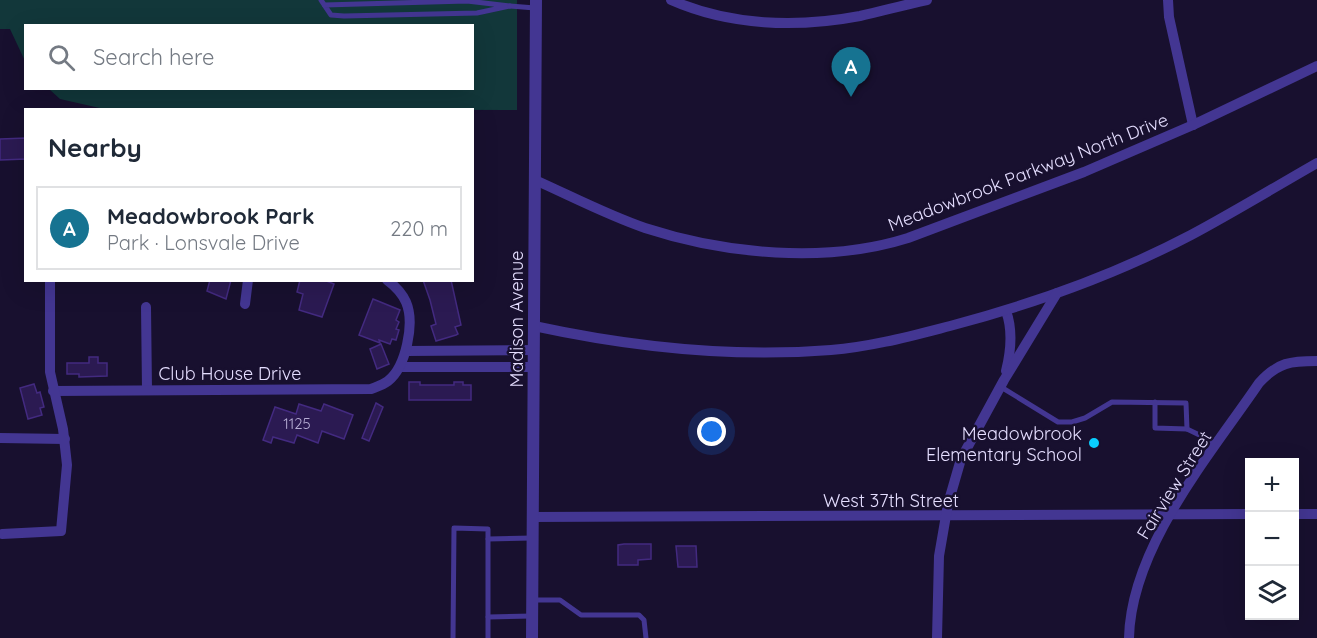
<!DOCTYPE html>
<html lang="en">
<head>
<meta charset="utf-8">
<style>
	body { margin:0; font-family:Quicksand,sans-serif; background:#f6f6f7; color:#1f2937 }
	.controls { position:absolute; right:18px; bottom:18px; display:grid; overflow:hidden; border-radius:0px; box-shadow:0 6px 24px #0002 }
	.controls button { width:54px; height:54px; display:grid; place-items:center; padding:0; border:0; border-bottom:2px solid #e0e1e3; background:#fff; color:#1f2937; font:30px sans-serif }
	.you { position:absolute; left:712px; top:432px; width:21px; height:21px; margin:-15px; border:4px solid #fff; border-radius:50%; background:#1a73e8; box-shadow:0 0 0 9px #1a73e833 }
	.badge { display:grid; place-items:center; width:39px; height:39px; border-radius:50%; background:#167391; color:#fff; font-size:20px; font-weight:700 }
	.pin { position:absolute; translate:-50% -50px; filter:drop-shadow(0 2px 3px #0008) }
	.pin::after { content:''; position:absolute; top:32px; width:21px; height:18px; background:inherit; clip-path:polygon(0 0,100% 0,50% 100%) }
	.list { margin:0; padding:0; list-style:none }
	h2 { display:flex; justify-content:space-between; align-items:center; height:78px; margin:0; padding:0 24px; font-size:26px }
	h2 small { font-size:20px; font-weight:400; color:#747a83 }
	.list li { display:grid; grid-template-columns:39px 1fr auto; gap:18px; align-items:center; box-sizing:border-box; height:84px; margin:0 12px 12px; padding:0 12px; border:2px solid #e0e1e3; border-radius:0px }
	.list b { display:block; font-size:22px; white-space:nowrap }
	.list p { margin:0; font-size:20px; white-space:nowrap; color:#747a83 }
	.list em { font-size:20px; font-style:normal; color:#747a83 }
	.icon { flex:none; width:33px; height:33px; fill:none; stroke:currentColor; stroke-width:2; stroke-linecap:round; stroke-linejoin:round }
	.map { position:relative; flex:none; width:1317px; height:638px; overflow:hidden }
	.search { position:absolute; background:#fff; box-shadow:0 6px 24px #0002; left:24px; top:24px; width:450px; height:66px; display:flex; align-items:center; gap:15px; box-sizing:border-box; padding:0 21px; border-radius:0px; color:#747a83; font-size:22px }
	.panel { position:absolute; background:#fff; box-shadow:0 6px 24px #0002; left:24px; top:108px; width:450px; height:174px; border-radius:0px }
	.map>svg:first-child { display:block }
	.green { fill:#12373a }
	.building { fill:#2b1a52; stroke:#432a80; stroke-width:1.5 }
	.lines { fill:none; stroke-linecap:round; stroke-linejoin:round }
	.service { stroke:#433692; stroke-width:5 }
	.minor { stroke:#433692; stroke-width:10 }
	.tertiary { stroke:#433692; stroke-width:12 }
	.poi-dot { fill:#0aceff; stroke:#18102f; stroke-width:2 }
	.labels { text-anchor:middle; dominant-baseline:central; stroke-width:5; stroke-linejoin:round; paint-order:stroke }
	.number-label { font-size:15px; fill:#b6add4 }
	.street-label { font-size:18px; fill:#e5deff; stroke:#18102f }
	.poi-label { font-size:18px; fill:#e5deff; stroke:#18102f; text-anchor:end }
</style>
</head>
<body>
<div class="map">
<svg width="1317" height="638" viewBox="0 0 1317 638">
	<rect width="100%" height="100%" fill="#18102f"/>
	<polygon class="green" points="0,0 517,0 517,110 104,109 60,99 49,89 472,88 472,26 26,26 25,61 10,29 0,29"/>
	<g class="building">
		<polygon points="26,138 26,159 0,160 0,139"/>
		<polygon points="210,280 231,280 226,299 207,291"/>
		<polygon points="300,280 324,280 334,284 322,317 299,310 303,294 297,292"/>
		<polygon points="423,280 451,280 461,325 455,327 458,334 456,335 436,341 431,326 436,324 430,300"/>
		<polygon points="373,299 400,310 396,320 399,322 396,329 399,330 396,340 392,339 390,344 379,340 380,343 359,335"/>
		<polygon points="381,344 389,364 377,369 370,349"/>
		<polygon points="89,357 98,357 98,363 107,363 107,376 79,377 79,374 67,374 67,363 89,363"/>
		<polygon points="409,382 420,382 420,385 454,385 454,382 463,382 463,385 471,385 471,400 409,400"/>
		<polygon points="34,384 37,393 40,392 44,407 40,408 42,415 28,419 20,388"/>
		<polygon points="376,403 383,407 369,441 362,438"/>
		<polygon points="299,404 321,411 324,404 353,415 344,439 322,431 318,443 297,435 294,443 273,437 271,443 263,440 275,407 296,414"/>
		<polygon points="624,544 651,544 651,559 638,560 638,565 618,565 618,545"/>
		<polygon points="676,546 696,546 697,567 678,567"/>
	</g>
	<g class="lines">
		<g class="service">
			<polyline points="321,0 331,15 344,16 477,13 510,6 467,1 324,5"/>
			<polyline points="510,6 535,8"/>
			<polyline points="1001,387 1058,422 1072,422 1085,418 1112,402 1186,403 1187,429 1216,443"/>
			<polyline points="1155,402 1155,428 1187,429"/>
			<polyline points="488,539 532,538"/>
			<polyline points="533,600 560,600 581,615 639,615 644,620 646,638"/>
			<polyline points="488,617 532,616"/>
			<polyline points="453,638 454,528 488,529 488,638"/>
		</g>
		<g class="minor">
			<path d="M 671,0 C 730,26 797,28 860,16 C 882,11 904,5 927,0"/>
			<polyline points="1168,0 1169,17 1193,125"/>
			<path d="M 535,180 C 571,196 607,215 645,228 C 725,254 826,264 908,238 L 1084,172 L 1193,125 L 1317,66"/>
			<polyline points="245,304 248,280"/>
			<polyline points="146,307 147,390"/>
			<path d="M 1006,311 C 1013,330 1011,351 1006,371"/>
			<path d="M 534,326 C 631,347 731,358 831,350 C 871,347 911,336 950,326 C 1033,304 1115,275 1191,235 C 1234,212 1275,187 1317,163"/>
			<polyline points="406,351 534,350"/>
			<polyline points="400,367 534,367"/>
			<path d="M 53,391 L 371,389 C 376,387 383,385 388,381 C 406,367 415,323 406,302 C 402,293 395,286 387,280"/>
			<polyline points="0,438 65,439"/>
			<polyline points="1294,514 1317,514"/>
			<polyline points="532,517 1250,514"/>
			<polyline points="2,534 61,531 67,465 63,429 50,372 50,280"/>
			<polyline points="937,638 939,556 948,504 961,459 1004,380 1057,293"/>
			<path d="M 1129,638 C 1131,547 1210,455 1259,383 C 1278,362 1291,361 1317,361"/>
		</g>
		<polyline class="tertiary" points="532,638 536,0"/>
	</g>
	<circle class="poi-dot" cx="1094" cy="443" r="6"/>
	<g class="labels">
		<g class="number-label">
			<text x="297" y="423">1125</text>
		</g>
		<g class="street-label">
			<text transform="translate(1028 172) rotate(-21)">Meadowbrook Parkway North Drive</text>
			<text transform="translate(516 319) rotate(-90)">Madison Avenue</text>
			<text x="230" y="373">Club House Drive</text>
			<text transform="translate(1174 485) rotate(-58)">Fairview Street</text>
			<text x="891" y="500">West 37th Street</text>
		</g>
		<g class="poi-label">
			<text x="1082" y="433">Meadowbrook<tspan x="1082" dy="21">Elementary School</tspan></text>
		</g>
	</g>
</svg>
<div class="controls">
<button>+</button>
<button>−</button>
<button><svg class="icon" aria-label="layers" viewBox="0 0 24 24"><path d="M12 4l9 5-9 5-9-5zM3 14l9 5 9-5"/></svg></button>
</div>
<div class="you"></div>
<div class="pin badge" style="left:851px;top:97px">A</div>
<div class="search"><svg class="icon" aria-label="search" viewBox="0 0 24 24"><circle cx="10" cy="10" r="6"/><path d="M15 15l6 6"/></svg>Search here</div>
<section class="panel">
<h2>Nearby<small></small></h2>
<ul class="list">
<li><span class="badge">A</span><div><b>Meadowbrook Park</b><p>Park · Lonsvale Drive</p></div><em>220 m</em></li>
</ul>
</section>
</div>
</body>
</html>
